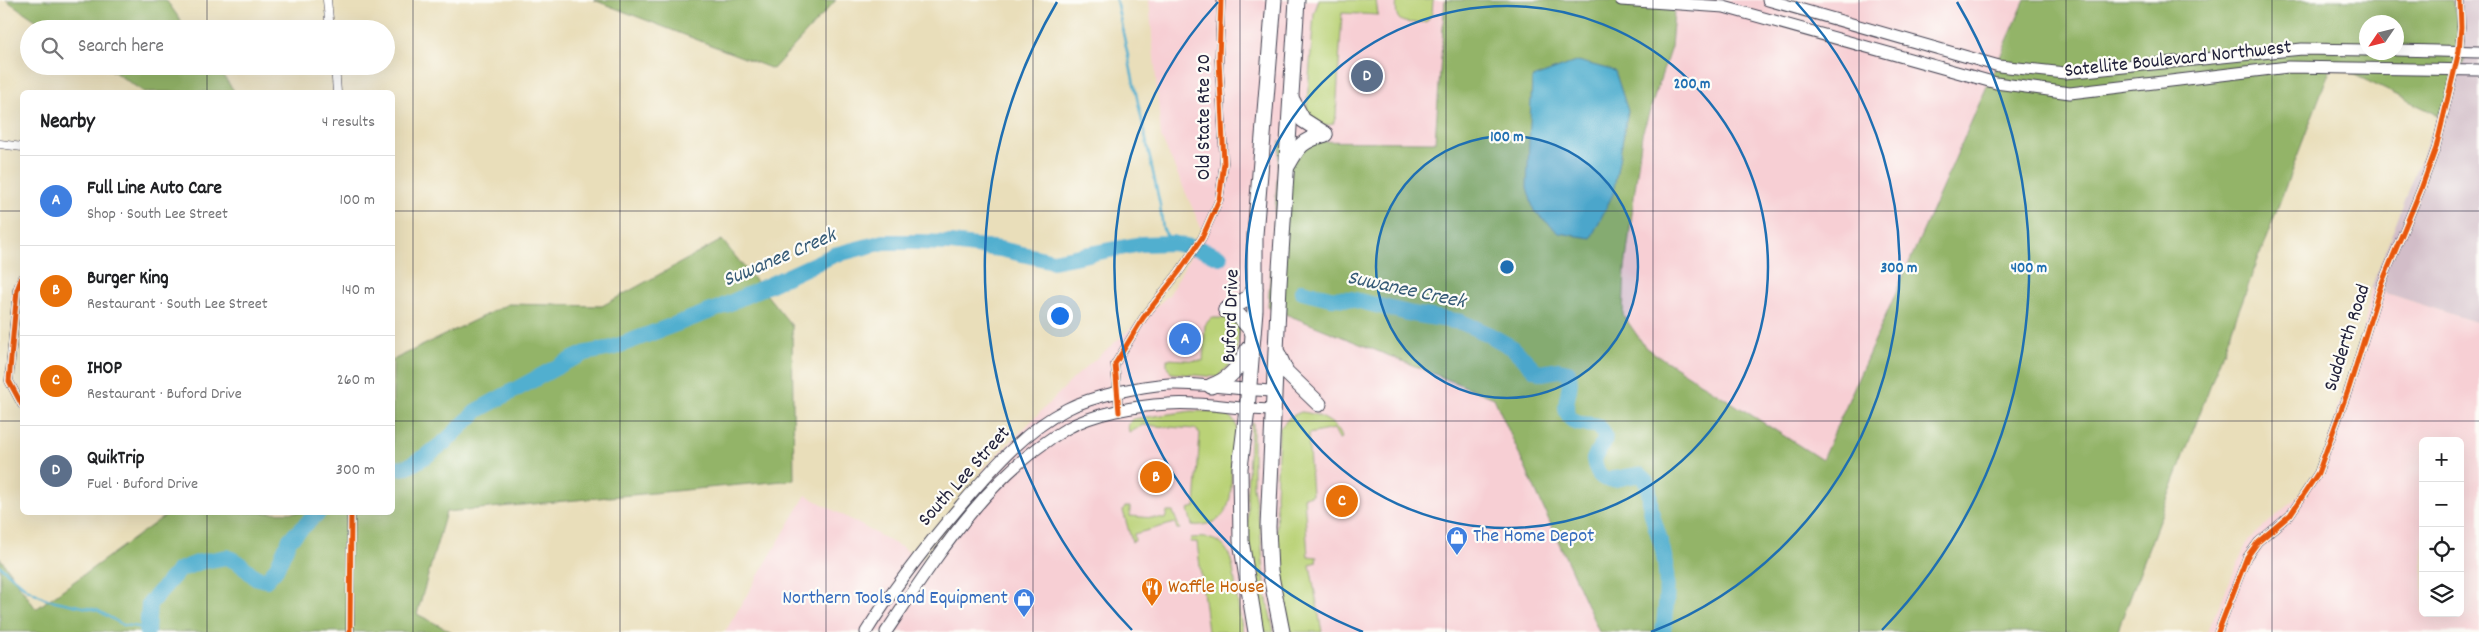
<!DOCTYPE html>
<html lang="en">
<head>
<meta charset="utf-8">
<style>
	body { margin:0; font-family:Dekko,sans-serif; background:#f6f6f6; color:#202124 }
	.controls { position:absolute; right:15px; bottom:15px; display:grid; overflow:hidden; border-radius:8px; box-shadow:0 5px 20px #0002 }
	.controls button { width:45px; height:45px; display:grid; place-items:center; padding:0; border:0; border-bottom:1px solid #e0e0e0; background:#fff; color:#202124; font:25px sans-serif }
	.compass { position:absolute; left:2359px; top:15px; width:45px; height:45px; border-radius:50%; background:#fff; box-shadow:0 5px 20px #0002; rotate:235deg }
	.you { position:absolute; left:1059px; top:315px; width:18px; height:18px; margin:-12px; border:4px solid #fff; border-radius:50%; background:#1a73e8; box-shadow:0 0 0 8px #1a73e833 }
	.badge { display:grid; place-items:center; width:32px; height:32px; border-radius:50%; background:#1a73e8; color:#fff; font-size:16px; font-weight:700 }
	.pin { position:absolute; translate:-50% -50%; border:2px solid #fff; box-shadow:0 1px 5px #0006 }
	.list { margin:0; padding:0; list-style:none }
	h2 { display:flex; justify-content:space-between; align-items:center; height:65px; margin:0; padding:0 20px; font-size:21px }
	h2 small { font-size:16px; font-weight:400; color:#757577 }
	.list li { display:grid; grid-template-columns:32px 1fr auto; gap:15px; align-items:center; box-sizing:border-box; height:90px; padding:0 20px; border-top:1px solid #e0e0e0 }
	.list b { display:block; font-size:19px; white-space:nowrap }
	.list p { margin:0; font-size:16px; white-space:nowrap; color:#757577 }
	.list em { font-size:16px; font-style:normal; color:#757577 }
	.icon { flex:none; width:28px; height:28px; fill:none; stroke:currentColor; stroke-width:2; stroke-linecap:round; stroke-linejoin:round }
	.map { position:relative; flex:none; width:2479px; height:632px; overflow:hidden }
	.search { position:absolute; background:#fff; box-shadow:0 5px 20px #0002; left:20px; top:20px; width:375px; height:55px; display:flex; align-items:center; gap:12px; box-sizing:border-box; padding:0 18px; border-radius:28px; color:#757577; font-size:19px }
	.panel { position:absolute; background:#fff; box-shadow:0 5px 20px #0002; left:20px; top:90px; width:375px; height:425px; border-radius:8px }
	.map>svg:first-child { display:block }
	.built { fill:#f7cfd4; fill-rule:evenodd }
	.industrial { fill:#d2bdc8 }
	.green { fill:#bad277; stroke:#6e7a59 }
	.forest { fill:#93b468; stroke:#5a6b52; fill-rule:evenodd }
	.water { fill:#51afcf; stroke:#3a6885 }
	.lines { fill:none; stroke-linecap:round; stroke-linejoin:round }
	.stream { stroke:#51afcf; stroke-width:2.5 }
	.river { stroke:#51afcf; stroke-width:16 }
	.street-casing { stroke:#403e4e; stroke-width:9 }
	.secondary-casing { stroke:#403e4e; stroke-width:13 }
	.highway-casing { stroke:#403e4e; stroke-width:17 }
	.street { stroke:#fff; stroke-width:8 }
	.secondary { stroke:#fff; stroke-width:11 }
	.highway { stroke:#fff; stroke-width:15 }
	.cycleway-casing { stroke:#fdfcf7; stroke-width:8 }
	.cycleway { stroke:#e8590c; stroke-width:5 }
	.grid { fill:none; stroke:#22223b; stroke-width:1; stroke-opacity:0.55 }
	.ring { fill:none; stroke:#1f6fb2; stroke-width:2.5 }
	.labels { text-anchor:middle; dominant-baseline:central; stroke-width:4.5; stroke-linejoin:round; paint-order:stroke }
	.street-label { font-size:20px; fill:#22223b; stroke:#fdfcf7 }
	.shop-label { font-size:20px; fill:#366cbe; stroke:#fdfcf7; text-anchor:start }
	.food-label { font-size:20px; fill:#c56008; stroke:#fdfcf7; text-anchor:start }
	.water-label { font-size:21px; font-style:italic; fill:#355a76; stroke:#fdfcf7 }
	.centre { fill:#1f6fb2; stroke:#fdfcf7; stroke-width:2.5 }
	.ring-label { font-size:15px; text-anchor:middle; font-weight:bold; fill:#1f6fb2; stroke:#fdfcf7; stroke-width:4.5; stroke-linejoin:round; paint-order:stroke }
</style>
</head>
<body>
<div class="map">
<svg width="2479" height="632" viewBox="0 0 2479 632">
	<rect width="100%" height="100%" fill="#fdfcf7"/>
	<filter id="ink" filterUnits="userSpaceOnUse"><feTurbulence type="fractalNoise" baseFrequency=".02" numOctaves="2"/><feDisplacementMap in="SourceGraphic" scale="10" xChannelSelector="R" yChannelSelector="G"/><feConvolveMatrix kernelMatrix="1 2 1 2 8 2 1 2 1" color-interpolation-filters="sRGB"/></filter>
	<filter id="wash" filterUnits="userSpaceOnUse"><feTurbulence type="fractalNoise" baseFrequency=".0096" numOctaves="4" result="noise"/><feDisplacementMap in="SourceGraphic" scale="20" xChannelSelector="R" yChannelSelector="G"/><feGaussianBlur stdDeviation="1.12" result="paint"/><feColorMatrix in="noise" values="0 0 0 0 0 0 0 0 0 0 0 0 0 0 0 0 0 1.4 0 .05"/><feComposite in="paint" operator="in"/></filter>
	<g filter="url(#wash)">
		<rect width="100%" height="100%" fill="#e9deba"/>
		<g class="built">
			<polygon points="1149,0 1445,0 1435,142 1280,141 1268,307 1494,398 1599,632 725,632 806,495 930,563 985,468 1075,377 1169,295 1203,232 1161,137"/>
			<polygon points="1675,0 2025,0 1822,461 1646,348 1623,315 1625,269 1642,134 1671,47"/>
			<path d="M 2371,288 L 2479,323 L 2479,632 L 2207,632 L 2248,541 L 2321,475 L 2337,409 L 2360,352 ZM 2423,441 L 2460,441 L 2460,613 L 2423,613 Z"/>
		</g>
		<polygon class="industrial" points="2452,0 2479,0 2479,323 2371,288 2438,115 2467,57"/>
		<g class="green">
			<polygon points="1319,0 1376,0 1378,15 1342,13 1336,116 1333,124 1322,126 1306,116 1314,13"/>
			<path d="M 1397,0 L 1433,0 L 1432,14 L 1426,22 C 1405,23 1393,26 1397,0 Z"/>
			<polygon points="1211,318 1231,318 1240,326 1236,359 1217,377 1171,373 1167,366 1167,359 1203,361 1205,325"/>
			<path d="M 1192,411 C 1205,412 1224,409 1233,420 C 1242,430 1233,442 1232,453 C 1229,476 1239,518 1207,524 C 1202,525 1197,526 1192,525 L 1188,509 L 1195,507 L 1200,433 L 1195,429 L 1143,425 L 1129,433 L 1128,425 L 1132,419 L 1139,418 Z"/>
			<path d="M 1301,412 C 1316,413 1338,422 1342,438 L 1339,439 L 1334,429 L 1308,434 L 1312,495 L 1304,497 L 1308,556 L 1317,557 L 1316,562 L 1310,565 L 1322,632 L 1290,632 L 1277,543 L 1276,494 L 1279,429 L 1290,417 Z"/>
			<polygon points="1253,422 1253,487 1260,527 1266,595 1274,632 1260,632 1248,547 1247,490 1251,424"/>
			<polygon points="1125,507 1130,507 1130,516 1165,519 1167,512 1173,512 1180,529 1177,529 1175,523 1134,534 1135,541 1132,542 1123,511"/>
			<path d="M 1191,538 C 1231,534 1232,559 1236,590 C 1238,604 1240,618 1243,632 L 1208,632 L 1197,542 L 1190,542 Z"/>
		</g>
		<g class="forest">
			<polygon points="6,0 166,0 187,29 49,29"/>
			<polygon points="594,0 836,0 773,69"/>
			<path d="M 1445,0 L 1675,0 L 1671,47 L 1642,134 L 1625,269 L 1623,315 L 1646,348 L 1822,460 L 2025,0 L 2452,0 L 2467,57 L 2438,115 L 2332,64 L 2117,632 L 1599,632 L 1494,398 L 1268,307 L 1280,141 L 1435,142 ZM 2366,22 L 2396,22 L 2396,52 L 2366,52 Z"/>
			<polygon points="105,66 216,66 235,92 144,92"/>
			<polygon points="722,240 792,326 794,480 446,512 417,614 452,632 0,632 0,558 36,609 169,513 392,512 393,360 508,304 602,306"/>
		</g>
		<polygon class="water" points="1578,61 1615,71 1628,111 1613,194 1591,238 1559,233 1534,211 1527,187 1532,78"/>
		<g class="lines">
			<g class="stream">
				<polyline points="1116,0 1160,205 1163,229 1172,243"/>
				<polyline points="0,566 27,589 46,599 97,610 123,625 147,628"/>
			</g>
			<g class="river">
				<path d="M 1302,291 L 1330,298 L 1351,299 L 1412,314 L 1461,322 L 1486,333 L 1513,348 L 1535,370 L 1542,373 L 1559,370 L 1568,372 C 1576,389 1555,410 1575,422 C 1582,426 1591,423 1598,426 C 1613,440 1599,446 1594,459 C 1599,492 1619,475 1640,475 C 1651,480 1649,499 1651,510 C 1654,524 1660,537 1663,551 C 1669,578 1667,605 1663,632"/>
				<polyline points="392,469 407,467 426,456 446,441 478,410 568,361 586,353 612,348 719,308 834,255 884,242 916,242 951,243 1000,249 1053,261 1141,244 1172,243 1200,249 1220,257"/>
				<polyline points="147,632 149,604 179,570 200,562 227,557 239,563 255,577 266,580 276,569 290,539 319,512"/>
			</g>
		</g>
	</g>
	<g filter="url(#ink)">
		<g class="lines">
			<g class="street-casing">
				<g id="street">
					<polyline points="327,0 330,29"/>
					<polyline points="335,66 337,92"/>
					<polyline points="0,144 22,147"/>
					<polyline points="22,277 17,290 9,381 22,405"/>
					<polyline points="1119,412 1115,364 1143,318 1179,272 1202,238 1219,200 1224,163 1219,60 1221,0"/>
					<polyline points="350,632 351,512"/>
					<polyline points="2218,632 2247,557 2258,542 2290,515 2318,473 2349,388 2381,285 2421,189 2436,148 2459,51 2461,27 2460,0"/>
				</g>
			</g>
			<g class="secondary-casing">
				<g id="secondary">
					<polyline points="1621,0 1724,7 1996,83 2070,93 2288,67 2479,70"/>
					<polyline points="1768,0 1999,66 2065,73 2302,49 2366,50"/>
					<polyline points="2396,50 2479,52"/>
					<path d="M 866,632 C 894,587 927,545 961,505 C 992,469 1024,431 1067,409 C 1092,396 1140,386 1169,384 C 1204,383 1239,390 1275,391"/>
					<path d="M 886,632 C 936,558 987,475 1066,429 C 1094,413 1135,406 1168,404 C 1203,401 1239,410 1274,410"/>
				</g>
			</g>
			<g class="highway-casing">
				<g id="highway">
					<polyline points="1291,98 1303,120 1325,134"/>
					<path d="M 1288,165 C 1299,145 1302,141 1325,134"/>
					<polyline points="1226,310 1247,299 1255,289"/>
					<polyline points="1226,310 1239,316 1253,332"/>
					<polyline points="1278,354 1286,372 1319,404"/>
					<path d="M 1211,386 C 1231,379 1239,367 1248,349"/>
					<polyline points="1256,632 1241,541 1240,468 1247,410 1255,310 1255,235 1274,0"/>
					<polyline points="1282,632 1270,571 1268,527 1279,285 1297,0"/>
				</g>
			</g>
			<use href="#street" class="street"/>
			<use href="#secondary" class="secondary"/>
			<use href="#highway" class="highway"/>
			<g class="cycleway-casing">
				<g id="cycleway">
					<polyline points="22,277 17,290 9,381 22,405"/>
					<polyline points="1119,412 1115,364 1143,318 1179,272 1202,238 1219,200 1224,163 1219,60 1221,0"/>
					<polyline points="350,632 351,512"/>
					<polyline points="2218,632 2247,557 2258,542 2290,515 2318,473 2349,388 2381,285 2421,189 2436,148 2459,51 2461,27 2460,0"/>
				</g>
			</g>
			<use href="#cycleway" class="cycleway"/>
		</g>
	</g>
	<path class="grid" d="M 207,0 L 207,29M 413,0 L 413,632M 620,0 L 620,632M 826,0 L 826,632M 1033,0 L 1033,632M 1240,0 L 1240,632M 1446,0 L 1446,632M 1653,0 L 1653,632M 1859,0 L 1859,632M 2066,0 L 2066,632M 2272,0 L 2272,632M 207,66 L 207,92M 0,211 L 22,211M 392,211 L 2479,211M 0,421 L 22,421M 392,421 L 2479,421M 207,512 L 207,632"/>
	<circle cx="1507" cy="267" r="131" fill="#1f6fb2" fill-opacity=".12"/>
	<g class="ring">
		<circle cx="1507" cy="267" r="131"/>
		<circle cx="1507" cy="267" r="261"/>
		<path d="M1363 632A392 392 0 0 1 1218 2M1796 2A392 392 0 0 1 1651 632"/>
		<path d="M1132 630A522 522 0 0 1 1057 2M1957 2A522 522 0 0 1 1882 630"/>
	</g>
	<defs>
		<g id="shop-pin" transform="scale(1.125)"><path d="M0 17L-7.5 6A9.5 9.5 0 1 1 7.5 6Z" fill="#3f7fe0" stroke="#fdfcf7"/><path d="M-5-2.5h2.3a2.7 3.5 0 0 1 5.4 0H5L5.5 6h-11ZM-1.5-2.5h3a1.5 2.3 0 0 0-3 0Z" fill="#fff"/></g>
		<g id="restaurant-pin" transform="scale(1.125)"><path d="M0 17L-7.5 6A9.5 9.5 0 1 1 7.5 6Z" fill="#e8710a" stroke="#fdfcf7"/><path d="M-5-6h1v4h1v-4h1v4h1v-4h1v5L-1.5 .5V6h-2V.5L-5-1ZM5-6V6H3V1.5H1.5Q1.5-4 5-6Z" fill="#fff"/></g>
	</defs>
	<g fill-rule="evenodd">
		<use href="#shop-pin" x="1457" y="537"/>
		<use href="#restaurant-pin" x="1152" y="588"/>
		<use href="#shop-pin" x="1024" y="599"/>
	</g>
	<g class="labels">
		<g class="street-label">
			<text transform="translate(2178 60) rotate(-6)">Satellite Boulevard Northwest</text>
			<text transform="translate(1205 117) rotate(-90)">Old State Rte 20</text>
			<text transform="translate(1232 316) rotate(-88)">Buford Drive</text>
			<text transform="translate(2348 338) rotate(-72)">Sudderth Road</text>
			<text transform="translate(965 477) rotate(-48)">South Lee Street</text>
		</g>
		<g class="shop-label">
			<text x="1473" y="537">The Home Depot</text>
			<text x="1008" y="599" text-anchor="end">Northern Tools and Equipment</text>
		</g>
		<g class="food-label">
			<text x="1168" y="588">Waffle House</text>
		</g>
		<g class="water-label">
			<text transform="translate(780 259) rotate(-23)">Suwanee Creek</text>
			<text transform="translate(1406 291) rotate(12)">Suwanee Creek</text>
		</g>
	</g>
	<circle cx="1507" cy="267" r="8" class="centre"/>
	<g class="ring-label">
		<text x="1692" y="88">200 m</text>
		<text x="1507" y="141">100 m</text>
		<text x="1899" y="272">300 m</text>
		<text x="2029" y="272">400 m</text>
	</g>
</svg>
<div class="controls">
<button>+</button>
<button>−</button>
<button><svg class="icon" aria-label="locate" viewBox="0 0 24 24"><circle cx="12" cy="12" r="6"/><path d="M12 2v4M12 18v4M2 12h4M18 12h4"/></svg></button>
<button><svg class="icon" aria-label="layers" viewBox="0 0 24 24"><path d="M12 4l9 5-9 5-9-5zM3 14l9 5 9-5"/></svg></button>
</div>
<svg class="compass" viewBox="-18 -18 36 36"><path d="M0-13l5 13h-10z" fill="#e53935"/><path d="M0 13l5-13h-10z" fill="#757577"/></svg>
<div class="you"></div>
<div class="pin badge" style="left:1185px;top:339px;background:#3f7fe0">A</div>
<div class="pin badge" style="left:1156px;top:477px;background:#e8710a">B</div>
<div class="pin badge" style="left:1342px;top:501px;background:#e8710a">C</div>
<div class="pin badge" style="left:1367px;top:76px;background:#5c6f8a">D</div>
<div class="search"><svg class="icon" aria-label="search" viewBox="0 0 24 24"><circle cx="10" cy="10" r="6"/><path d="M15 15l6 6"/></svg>Search here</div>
<section class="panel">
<h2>Nearby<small>4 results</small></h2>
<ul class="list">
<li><span class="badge" style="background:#3f7fe0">A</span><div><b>Full Line Auto Care</b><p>Shop · South Lee Street</p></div><em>100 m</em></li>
<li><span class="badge" style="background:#e8710a">B</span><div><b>Burger King</b><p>Restaurant · South Lee Street</p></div><em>140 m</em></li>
<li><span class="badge" style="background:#e8710a">C</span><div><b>IHOP</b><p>Restaurant · Buford Drive</p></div><em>260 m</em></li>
<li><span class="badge" style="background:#5c6f8a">D</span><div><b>QuikTrip</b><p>Fuel · Buford Drive</p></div><em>300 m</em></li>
</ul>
</section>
</div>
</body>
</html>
